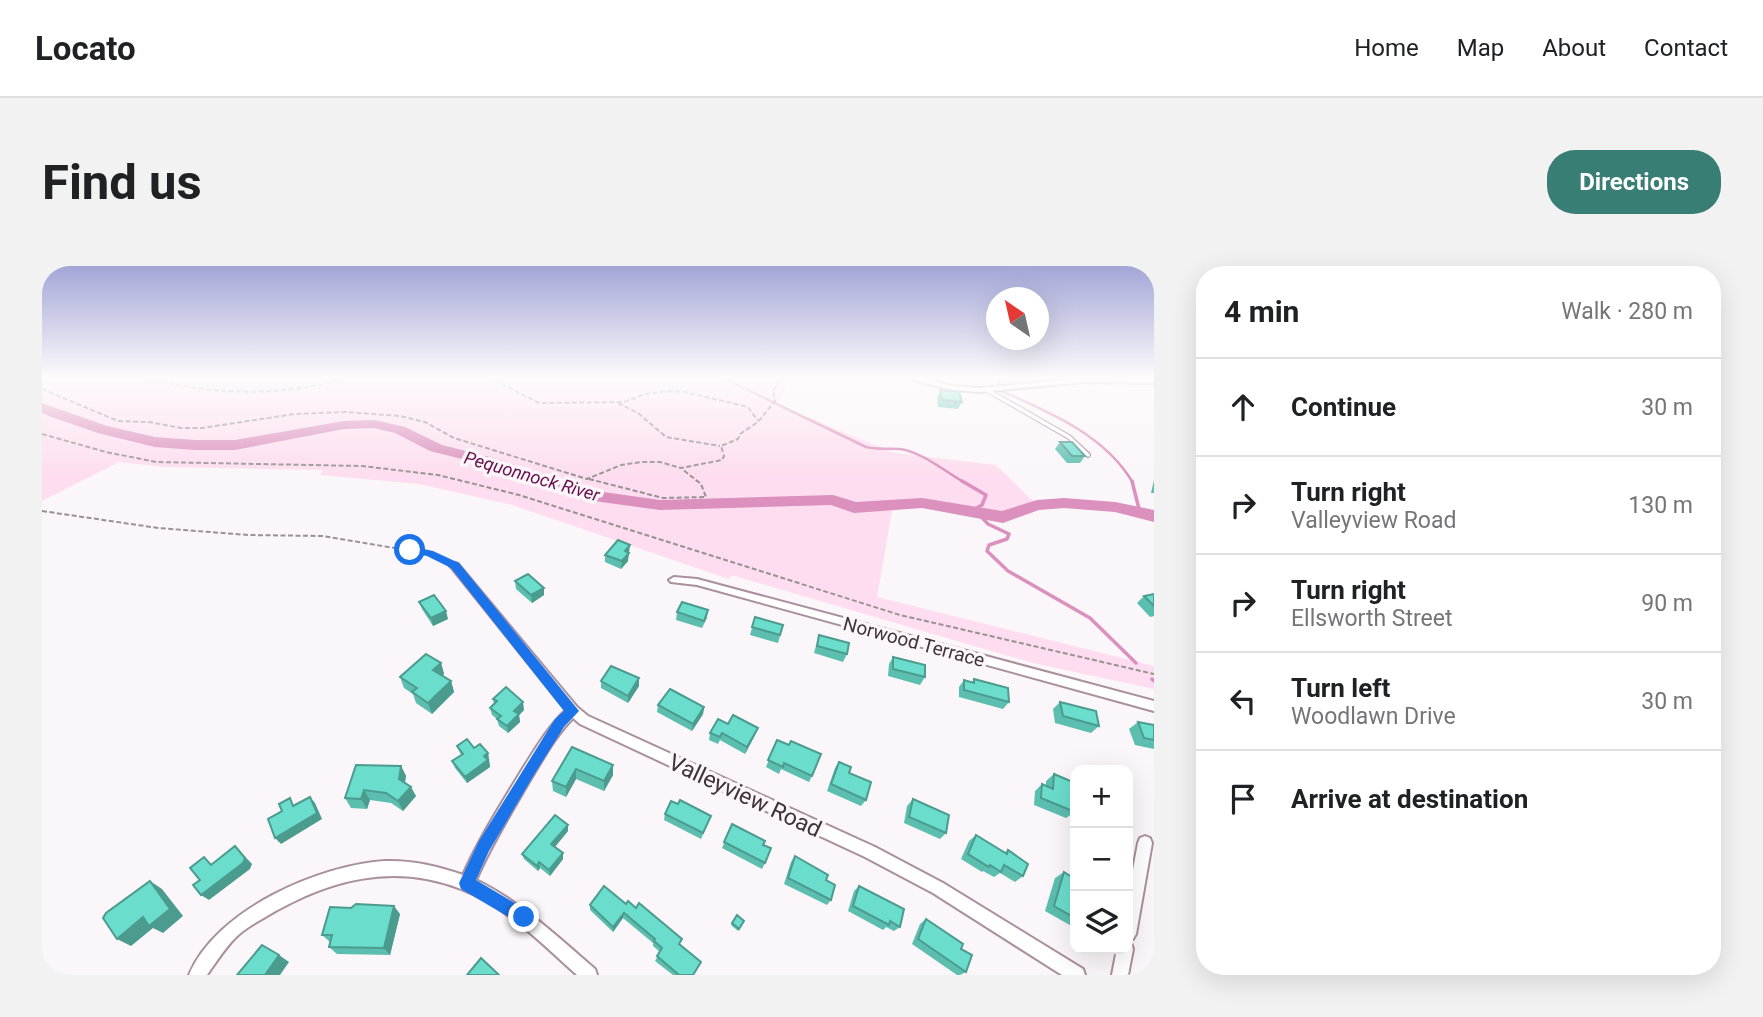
<!DOCTYPE html>
<html lang="en">
<head>
<meta charset="utf-8">
<style>
	body { margin:0; font-family:Roboto,sans-serif; background:#f2f2f2; color:#202124 }
	.controls { position:absolute; right:21px; bottom:21px; display:grid; overflow:hidden; border-radius:14px; box-shadow:0 7px 28px #0002 }
	.controls button { width:63px; height:63px; display:grid; place-items:center; padding:0; border:0; border-bottom:2px solid #e0e0e0; background:#fff; color:#202124; font:35px sans-serif }
	.compass { position:absolute; left:944px; top:21px; width:63px; height:63px; border-radius:50%; background:#fff; box-shadow:0 7px 28px #0002; rotate:326deg }
	.stop { position:absolute; width:21px; height:21px; margin:-16px; border:5px solid #1a73e8; border-radius:50%; background:#fff }
	.stop.end { background:#1a73e8; border-color:#fff; box-shadow:0 2px 7px #0008 }
	.list { margin:0; padding:0; list-style:none }
	h2 { display:flex; justify-content:space-between; align-items:center; height:91px; margin:0; padding:0 28px; font-size:30px }
	h2 small { font-size:23px; font-weight:400; color:#757577 }
	.list li { display:grid; grid-template-columns:46px 1fr auto; gap:21px; align-items:center; box-sizing:border-box; height:98px; padding:0 28px; border-top:2px solid #e0e0e0 }
	.list b { display:block; font-size:26px; white-space:nowrap }
	.list p { margin:0; font-size:23px; white-space:nowrap; color:#757577 }
	.list em { font-size:23px; font-style:normal; color:#757577 }
	.icon { flex:none; width:38px; height:38px; fill:none; stroke:currentColor; stroke-width:2; stroke-linecap:round; stroke-linejoin:round }
	.map { position:relative; flex:none; width:1112px; height:709px; overflow:hidden; border-radius:28px }
	header { display:flex; align-items:center; gap:42px; box-sizing:border-box; height:98px; padding:0 35px; background:#fff; border-bottom:2px solid #e0e0e0 }
	header strong { font-size:33px }
	nav { display:flex; gap:38px; margin-inline-start:auto; font-size:24px }
	.intro { display:flex; align-items:center; justify-content:space-between; box-sizing:border-box; height:168px; padding:0 42px }
	h1 { margin:0; font-size:49px }
	.button { padding:18px 32px; border-radius:28px; background:#397e74; color:#fff; font-size:24px; font-weight:700 }
	main { display:flex; gap:42px; padding:0 42px }
	aside { flex:1; background:#fff; border-radius:28px; box-shadow:0 7px 28px #0002 }
	.map>svg:first-child { display:block }
	.green { fill:#fdddef }
	.lines { fill:none; stroke-linecap:round; stroke-linejoin:round }
	.stream-far1 { stroke:#db90bd; stroke-width:2.5 }
	.stream { stroke:#db90bd; stroke-width:3.5 }
	.river { fill:#db90bd; fill-rule:evenodd }
	.service-casing { stroke:#a9909e; stroke-width:6 }
	.minor-casing { stroke:#a9909e; stroke-width:4 }
	.path { stroke:#999195; stroke-width:2; stroke-dasharray:5 2.5; stroke-linecap:butt }
	.service { stroke:#fff; stroke-width:3.5 }
	.minor { fill:#fff; fill-rule:evenodd }
	.wall { fill:#5cbeaf }
	.shaded-wall { fill:#4b9b8f }
	.building { fill:#6bddcc; stroke:#4b9b8f; stroke-width:2 }
	.route { fill:#1a73e8 }
	.labels { text-anchor:middle; dominant-baseline:central; stroke-width:7; stroke-linejoin:round; paint-order:stroke }
	.far-water-label { font-size:18px; font-style:italic; fill:#680e4d; stroke:#fbf6f9 }
	.street-label { font-size:19px; fill:#3e3339; stroke:#fbf6f9 }
	.near-street-label { font-size:23px; fill:#3e3339; stroke:#fbf6f9 }
</style>
</head>
<body>
<header>
<strong>Locato</strong>
<nav><a>Home</a><a>Map</a><a>About</a><a>Contact</a></nav>
</header>
<div class="intro"><h1>Find us</h1><a class="button">Directions</a></div>
<main>
<div class="map">
<svg width="1112" height="709" viewBox="0 0 1112 709">
	<rect width="100%" height="100%" fill="#fbf6f9"/>
	<polygon class="green" points="0,111 749,111 736,139 853,187 954,199 995,239 961,251 869,239 850,245 835,331 1112,400 1112,423 991,397 689,309 687,313 470,239 377,218 278,209 281,204 121,201 77,196 0,235"/>
	<g class="lines">
		<g class="stream-far1">
			<path d="M 679,111 L 824,181 C 836,184 846,182 858,183 C 880,186 904,206 923,217"/>
			<path d="M 953,111 L 958,115 L 953,122 C 1003,144 1063,168 1091,217"/>
		</g>
		<g class="stream">
			<polyline points="920,215 944,229 940,239 929,245"/>
			<polyline points="1090,215 1098,247"/>
			<polyline points="935,246 946,258 967,268 965,273 947,279 945,285 966,305 1048,352 1094,397"/>
			<polyline points="1110,413 1112,415"/>
		</g>
		<polygon class="river" points="0,137 65,160 113,171 153,174 193,174 302,155 332,154 363,161 400,179 452,192 554,225 618,234 791,229 814,236 880,232 960,245 995,234 1022,232 1073,236 1112,244 1112,256 1073,246 1022,242 997,244 961,257 880,242 812,247 789,239 618,244 552,235 440,198 388,185 353,167 332,162 302,163 193,184 153,184 113,181 56,167 7,150 0,147"/>
		<g class="service-casing">
			<polyline id="service" points="945,124 1027,171 1046,189"/>
		</g>
		<g class="minor-casing">
			<g id="minor">
				<polygon points="859,111 872,111 911,120 938,122 1042,112 1112,113 1112,117 1042,116 938,126 911,124"/>
				<path d="M 413,297 L 416,298 L 535,441 L 546,450 L 833,581 L 901,617 L 1041,703 L 1043,709 L 1020,709 L 891,627 L 823,591 L 538,458 L 531,452 C 513,470 501,493 488,514 C 469,547 449,579 434,614 C 479,636 515,670 553,703 L 555,709 L 535,709 C 500,678 464,640 419,623 C 351,596 286,614 225,650 C 215,656 203,662 194,671 C 183,682 174,696 165,709 L 147,709 C 174,644 277,599 343,595 C 370,594 396,600 421,609 C 437,573 458,540 478,507 C 492,485 505,462 524,444 L 410,302 L 408,300 Z"/>
				<polygon points="632,311 655,313 1112,435 1112,445 655,319 629,316 627,314"/>
				<polygon points="1103,570 1108,572 1110,577 1094,668 1091,673 1086,676 1086,630 1096,577 1098,572"/>
				<polygon points="1086,676 1089,677 1091,683 1086,709 1070,709 1075,683 1086,683"/>
			</g>
		</g>
		<g class="path">
			<path d="M 98,111 C 171,129 237,132 310,111"/>
			<polyline points="446,111 497,137 582,136 603,128 627,125 643,126 706,141 716,155"/>
			<polyline points="0,123 76,155 107,156 139,162 160,162 252,148 304,146 358,150 383,156 412,172 545,213 579,199 599,196 618,196 639,202 680,194 682,190 679,180 696,173 698,168 716,156 733,135 731,124 736,119 736,111"/>
			<polyline points="576,137 596,147 624,171 678,180"/>
			<polyline points="0,168 64,186 114,196 320,200 396,209 477,229 858,349 1112,408"/>
			<polyline points="547,213 621,232 664,231 659,218 640,203"/>
			<polyline points="0,245 116,262 206,269 281,270 388,288 403,295"/>
		</g>
		<use href="#service" class="service"/>
		<use href="#minor" class="minor"/>
	</g>
	<g class="wall">
		<polygon points="898,124 920,136 916,143 896,141 895,131"/>
		<polygon points="1018,176 1043,190 1038,197 1025,197 1013,183"/>
		<polygon points="1112,214 1112,227 1109,227"/>
		<polygon points="588,287 586,288 586,295 579,303 563,296 563,289"/>
		<polygon points="473,315 502,322 502,329 490,337 474,323"/>
		<polygon points="1112,328 1112,350 1108,351 1095,337 1102,330"/>
		<polygon points="377,336 406,353 391,360 380,343"/>
		<polygon points="666,344 665,352 660,362 634,354 635,346"/>
		<polygon points="713,351 741,359 736,377 708,369"/>
		<polygon points="777,369 805,388 801,396 772,387"/>
		<polygon points="851,391 883,411 878,419 846,410 847,398"/>
		<polygon points="399,397 402,408 400,410 409,415 412,426 390,448 374,437 371,428 362,422 358,411"/>
		<polygon points="597,412 597,420 586,437 559,422 559,415"/>
		<polygon points="932,413 967,436 961,443 917,431 917,421 922,414 930,416"/>
		<polygon points="451,433 482,444 477,449 478,456 466,467 457,460 455,453 450,449 448,442 452,438"/>
		<polygon points="1018,436 1057,460 1049,467 1013,457 1011,443"/>
		<polygon points="616,439 662,441 661,448 650,465 615,446"/>
		<polygon points="1096,456 1112,459 1112,483 1093,479 1087,463"/>
		<polygon points="686,458 716,462 713,469 703,488 678,474 676,478 667,474 668,467"/>
		<polygon points="735,474 770,510 767,516 739,503 737,508 724,501"/>
		<polygon points="415,480 432,482 446,487 448,501 425,517 413,502 410,495 419,489"/>
		<polygon points="530,481 571,499 571,509 562,525 534,513 524,531 511,525 510,515"/>
		<polygon points="797,496 807,507 824,534 819,540 785,525 793,502"/>
		<polygon points="359,500 364,510 363,516 374,530 361,545 349,537 328,534 325,543 309,542 303,532"/>
		<polygon points="1012,508 1033,546 1024,552 992,539 993,525 1000,518 1004,520 1004,515"/>
		<polygon points="871,533 904,567 898,573 862,557 865,540"/>
		<polygon points="636,538 669,550 659,573 622,554 623,548"/>
		<polygon points="690,558 721,579 723,597 720,603 680,582"/>
		<polygon points="526,565 513,581 521,587 521,593 508,610 498,602 496,605 482,593 480,588"/>
		<polygon points="934,569 963,586 966,584 981,610 973,616 958,607 952,611 941,605 940,606 919,593 927,575"/>
		<polygon points="753,590 784,614 789,634 785,639 742,618 749,596"/>
		<polygon points="1022,606 1033,613 1033,662 1003,645 1013,612"/>
		<polygon points="817,620 858,661 852,665 844,661 841,664 806,645 812,625"/>
		<polygon points="584,638 638,679 652,709 631,709 613,695 618,686 611,680 611,677 581,652 571,666 548,644 548,639"/>
		<polygon points="358,648 348,689 295,688 287,681 288,676 280,669"/>
		<polygon points="695,649 702,655 696,665 689,659"/>
		<polygon points="884,653 919,683 924,706 918,709 915,709 870,678 878,658"/>
	</g>
	<g class="shaded-wall">
		<polygon points="588,279 586,295 579,303 580,295 583,285"/>
		<polygon points="502,322 502,329 490,337 489,329"/>
		<polygon points="404,345 406,353 391,360 389,352"/>
		<polygon points="399,397 402,408 395,415 391,404"/>
		<polygon points="597,412 597,420 586,437 586,430"/>
		<polygon points="409,415 412,426 390,448 386,437"/>
		<polygon points="481,436 482,444 477,449 478,456 466,467 465,460 472,445"/>
		<polygon points="662,441 661,448 650,465 651,458"/>
		<polygon points="716,462 713,469 703,488 705,481"/>
		<polygon points="446,487 448,501 425,517 423,511"/>
		<polygon points="571,499 571,509 562,525 562,515"/>
		<polygon points="359,500 364,510 362,522 357,513"/>
		<polygon points="534,503 534,513 524,531 524,521"/>
		<polygon points="369,521 374,530 361,545 356,535"/>
		<polygon points="322,524 328,534 325,543 319,533"/>
		<polygon points="268,531 273,537 280,553 239,578 233,572"/>
		<polygon points="526,559 526,565 510,584 509,578"/>
		<polygon points="193,580 210,598 208,603 167,634 159,629"/>
		<polygon points="521,587 521,593 508,610 507,604"/>
		<polygon points="497,596 498,602 496,605 495,600"/>
		<polygon points="108,615 120,623 141,650 121,667 111,662 89,680 75,673"/>
		<polygon points="352,640 358,648 348,689 342,682"/>
		<polygon points="582,647 581,652 571,666 571,661"/>
		<polygon points="237,689 247,696 238,709 223,709"/>
	</g>
	<g class="building">
		<polygon points="898,124 917,126 920,136 900,134"/>
		<polygon points="1018,176 1030,176 1043,190 1030,190"/>
		<polygon points="576,274 588,279 583,285 587,287 580,295 563,289"/>
		<polygon points="486,308 502,322 489,329 473,315"/>
		<polygon points="1112,328 1112,340 1102,330"/>
		<polygon points="392,329 404,345 389,352 377,336"/>
		<polygon points="640,336 666,344 662,355 635,346"/>
		<polygon points="713,351 741,359 738,369 710,361"/>
		<polygon points="777,369 807,377 805,388 775,380"/>
		<polygon points="384,388 399,397 391,404 409,415 386,437 370,426 375,422 358,411"/>
		<polygon points="851,391 883,399 883,411 851,403"/>
		<polygon points="569,400 597,412 586,430 559,415"/>
		<polygon points="932,413 966,422 967,436 922,424 922,414 932,417"/>
		<polygon points="464,421 481,436 472,445 477,448 465,460 455,453 459,450 448,442 455,435 451,433"/>
		<polygon points="628,423 662,441 651,458 616,439"/>
		<polygon points="1018,436 1054,445 1057,460 1021,450"/>
		<polygon points="691,449 716,462 705,481 680,467 678,471 668,467 676,453 686,458"/>
		<polygon points="1096,456 1112,459 1112,474 1102,472"/>
		<polygon points="425,473 432,482 438,478 446,487 442,490 446,494 423,511 410,495 421,488 415,480"/>
		<polygon points="735,474 747,479 749,475 779,488 770,510 742,497 741,501 726,494"/>
		<polygon points="530,481 571,499 562,515 534,503 524,521 510,515"/>
		<polygon points="797,496 809,501 807,507 829,516 824,534 789,518"/>
		<polygon points="314,499 359,500 357,513 369,521 356,535 344,527 322,524 319,533 303,532"/>
		<polygon points="1012,508 1033,517 1033,546 999,532 1000,518 1011,523"/>
		<polygon points="268,531 275,547 233,572 226,553 240,545 237,538 248,532 251,540"/>
		<polygon points="871,533 907,549 904,567 867,551"/>
		<polygon points="638,534 669,550 661,567 623,548 629,535 636,538"/>
		<polygon points="513,549 526,559 509,578 521,587 507,604 497,596 495,600 480,588"/>
		<polygon points="690,558 723,575 721,579 729,582 723,597 682,576"/>
		<polygon points="934,569 965,588 966,584 986,598 981,610 962,599 959,606 948,599 947,601 926,588"/>
		<polygon points="193,580 203,592 201,597 159,629 151,619 158,614 148,602 162,591 169,599"/>
		<polygon points="753,590 786,609 784,614 793,619 789,634 746,612"/>
		<polygon points="1022,606 1033,613 1033,652 1012,640"/>
		<polygon points="108,615 128,643 107,660 101,651 75,673 61,652 64,647"/>
		<polygon points="562,620 584,638 586,635 594,642 597,637 640,673 637,678 659,696 651,709 637,709 615,690 620,682 612,675 613,673 582,647 571,661 548,639"/>
		<polygon points="817,620 862,643 858,661 848,655 847,659 811,640"/>
		<polygon points="314,638 352,640 342,682 287,681 290,669 280,669 288,641 309,642"/>
		<polygon points="695,649 702,655 697,663 690,657"/>
		<polygon points="884,653 921,678 919,683 930,689 924,706 876,673"/>
		<polygon points="220,679 237,689 223,709 195,709"/>
		<polygon points="439,692 457,709 425,709"/>
	</g>
	<linearGradient id="sky" x2="0" y2="1"><stop stop-color="#a3a6d7"/><stop offset="0.53" stop-color="#fdfbfc"/><stop offset="1" stop-color="#fdfbfc" stop-opacity="0"/></linearGradient>
	<rect width="1112" height="211" fill="url(#sky)"/>
	<polygon class="route" points="368,280 391,285 417,297 537,445 522,461 493,507 447,585 434,614 488,646 491,651 488,657 482,660 419,623 417,617 437,575 513,453 522,445 409,302 385,290 364,286 363,284"/>
	<g class="labels">
		<g class="far-water-label">
			<text transform="translate(490 210) rotate(16)">Pequonnock River</text>
		</g>
		<g class="street-label">
			<text transform="translate(872 376) rotate(15)">Norwood Terrace</text>
		</g>
		<g class="near-street-label">
			<text transform="translate(703 530) rotate(25)">Valleyview Road</text>
		</g>
	</g>
</svg>
<div class="controls">
<button>+</button>
<button>−</button>
<button><svg class="icon" aria-label="layers" viewBox="0 0 24 24"><path d="M12 4l9 5-9 5-9-5zM3 14l9 5 9-5"/></svg></button>
</div>
<svg class="compass" viewBox="-18 -18 36 36"><path d="M0-13l5 13h-10z" fill="#e53935"/><path d="M0 13l5-13h-10z" fill="#757577"/></svg>
<div class="stop" style="left:368px;top:284px"></div>
<div class="stop end" style="left:482px;top:651px"></div>
</div>
<aside>
<h2>4 min<small>Walk · 280 m</small></h2>
<ul class="list">
<li><svg class="icon" aria-label="ahead" viewBox="0 0 24 24"><path d="M12 20V5M6 11l6-6 6 6"/></svg><div><b>Continue</b></div><em>30 m</em></li>
<li><svg class="icon" aria-label="right" viewBox="0 0 24 24"><path d="M7 20v-9h11M14 6l5 5-5 5"/></svg><div><b>Turn right</b><p>Valleyview Road</p></div><em>130 m</em></li>
<li><svg class="icon" aria-label="right" viewBox="0 0 24 24"><path d="M7 20v-9h11M14 6l5 5-5 5"/></svg><div><b>Turn right</b><p>Ellsworth Street</p></div><em>90 m</em></li>
<li><svg class="icon" aria-label="left" viewBox="0 0 24 24"><path d="M17 20v-9H6M10 6l-5 5 5 5"/></svg><div><b>Turn left</b><p>Woodlawn Drive</p></div><em>30 m</em></li>
<li><svg class="icon" aria-label="arrive" viewBox="0 0 24 24"><path d="M6 21V4h12l-3 4 3 4H6"/></svg><div><b>Arrive at destination</b></div></li>
</ul>
</aside>
</main>
</body>
</html>
